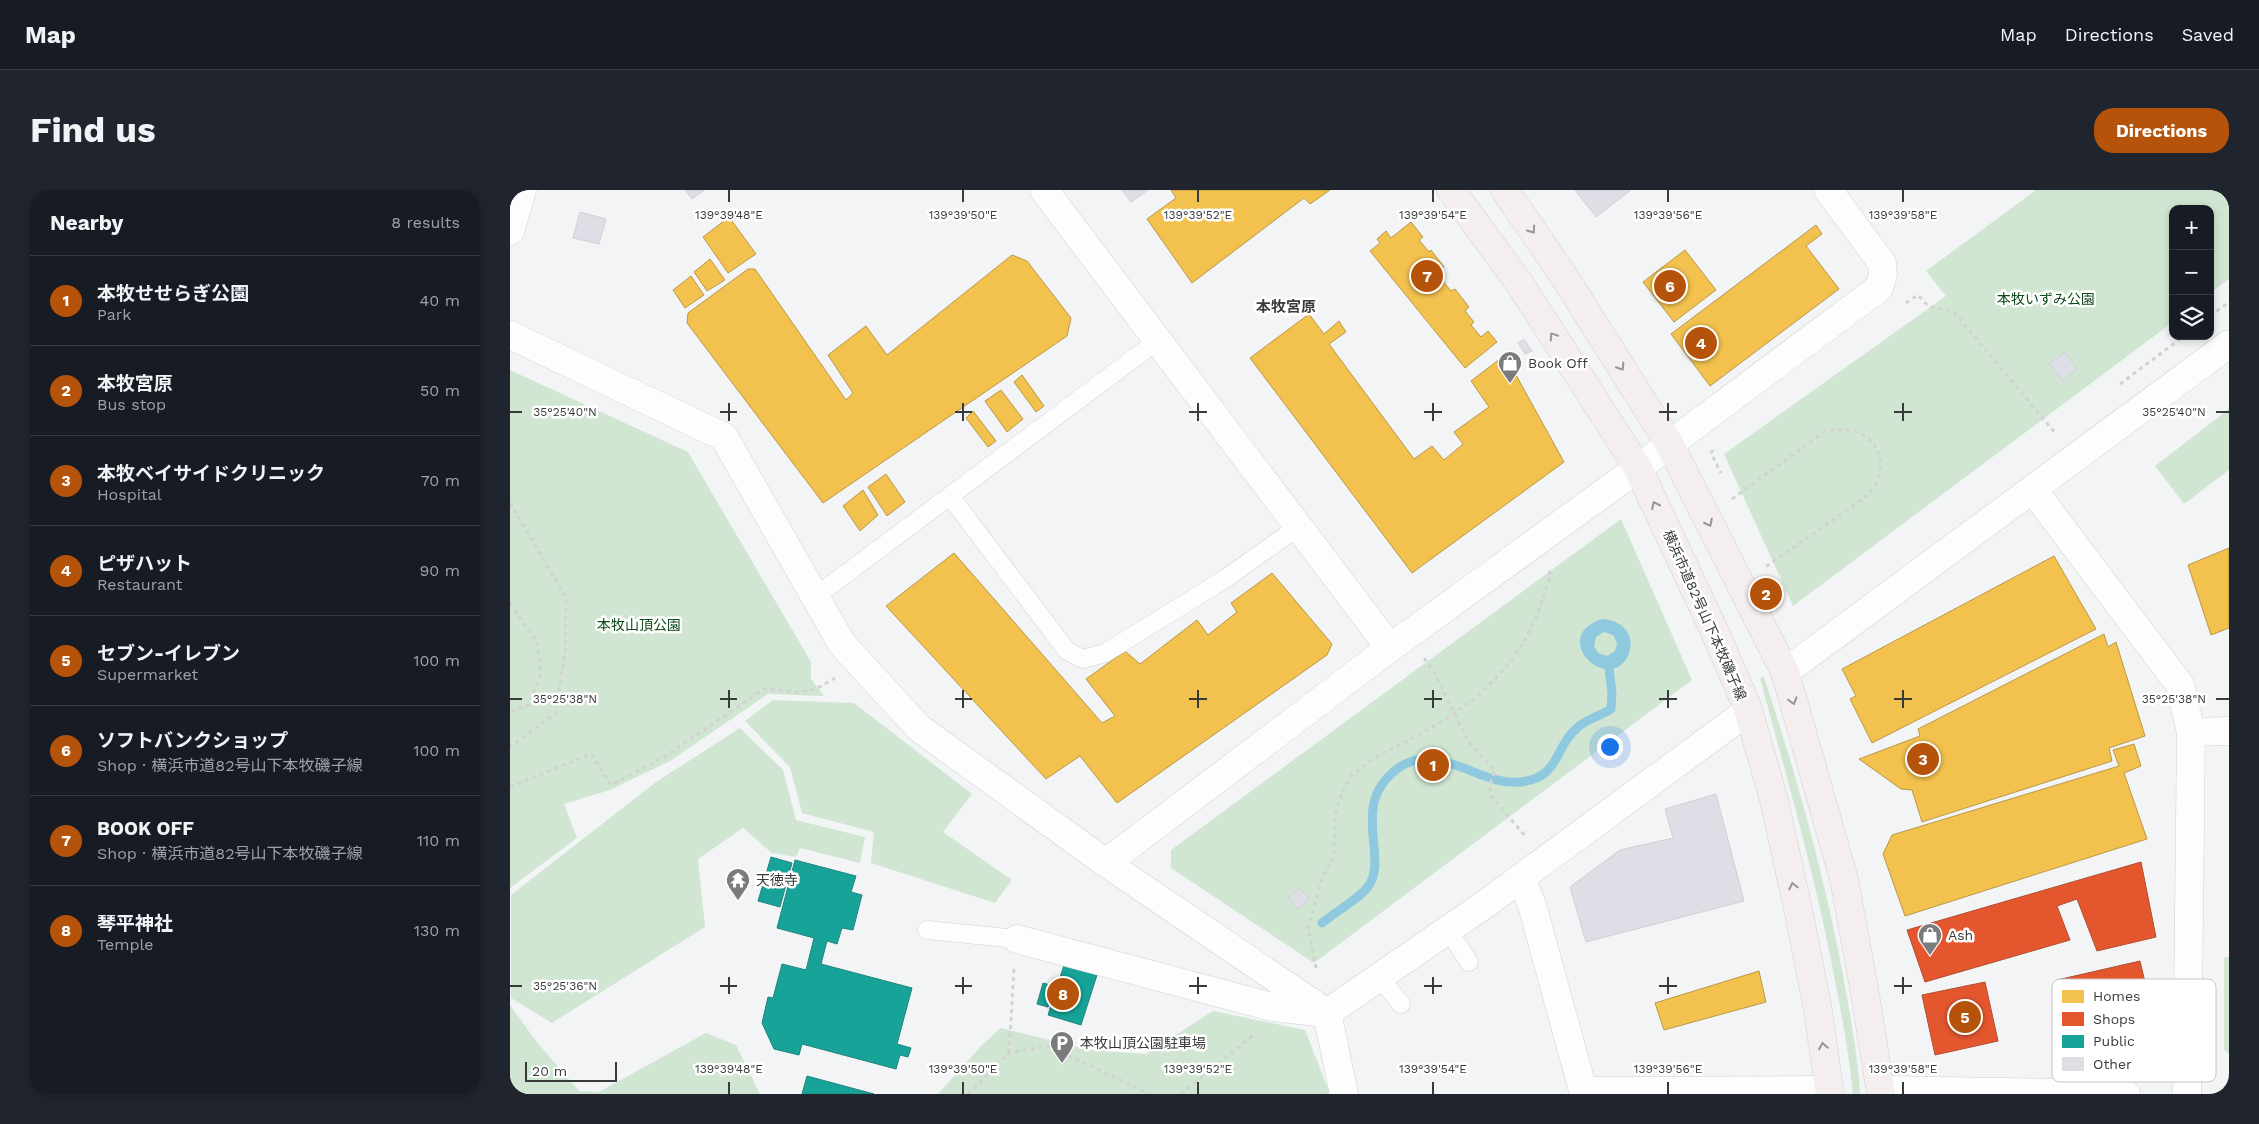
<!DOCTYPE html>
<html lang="en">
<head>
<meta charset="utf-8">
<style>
	body { margin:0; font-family:"Work Sans","Noto Sans JP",sans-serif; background:#20242c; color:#f1f3f6 }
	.controls { position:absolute; right:15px; top:15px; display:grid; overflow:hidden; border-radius:10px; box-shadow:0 2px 8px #0003 }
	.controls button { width:45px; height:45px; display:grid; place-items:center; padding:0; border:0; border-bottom:1px solid #363941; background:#171b24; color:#f1f3f6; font:25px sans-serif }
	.scale { position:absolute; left:15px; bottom:12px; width:92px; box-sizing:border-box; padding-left:5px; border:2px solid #393a3b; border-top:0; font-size:14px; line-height:18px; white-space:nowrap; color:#393a3b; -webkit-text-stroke:4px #fff; paint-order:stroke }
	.you { position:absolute; left:1099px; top:556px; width:18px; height:18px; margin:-12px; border:4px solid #fff; border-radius:50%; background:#1a73e8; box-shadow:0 0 0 8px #1a73e833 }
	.badge { display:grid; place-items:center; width:32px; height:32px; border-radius:50%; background:#b45309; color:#fff; font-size:16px; font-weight:700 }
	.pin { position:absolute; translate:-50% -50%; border:2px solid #fff; box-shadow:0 1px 5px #0006 }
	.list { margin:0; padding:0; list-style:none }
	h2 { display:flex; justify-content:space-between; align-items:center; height:65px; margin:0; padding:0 20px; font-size:21px }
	h2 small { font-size:16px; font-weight:400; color:#9ea1a6 }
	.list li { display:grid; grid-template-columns:32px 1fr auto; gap:15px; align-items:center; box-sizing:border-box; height:90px; padding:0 20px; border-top:1px solid #363941 }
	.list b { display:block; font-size:19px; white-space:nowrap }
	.list p { margin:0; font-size:16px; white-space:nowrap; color:#9ea1a6 }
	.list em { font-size:16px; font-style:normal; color:#9ea1a6 }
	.icon { flex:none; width:28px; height:28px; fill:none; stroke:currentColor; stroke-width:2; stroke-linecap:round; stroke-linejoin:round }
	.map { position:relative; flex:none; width:1719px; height:904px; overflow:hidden; border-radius:20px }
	header { display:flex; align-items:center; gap:30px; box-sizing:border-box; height:70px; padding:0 25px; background:#171b24; border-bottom:1px solid #363941 }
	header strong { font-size:24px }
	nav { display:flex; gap:28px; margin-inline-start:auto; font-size:18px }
	.intro { display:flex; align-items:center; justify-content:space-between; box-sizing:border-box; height:120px; padding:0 30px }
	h1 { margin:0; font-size:35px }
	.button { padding:12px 22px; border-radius:20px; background:#b45309; color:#fff; font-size:18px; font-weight:700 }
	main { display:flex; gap:30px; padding:0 30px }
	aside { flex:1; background:#171b24; border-radius:20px; box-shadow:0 2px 8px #0003 }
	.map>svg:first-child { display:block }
	.green { fill:#d0e6d2 }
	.water { fill:#8ec9df; fill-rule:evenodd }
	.homes { fill:#f2c14e; stroke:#ba9848 }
	.shops { fill:#e4572e; stroke:#b14e32 }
	.public { fill:#17a398; stroke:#21847c }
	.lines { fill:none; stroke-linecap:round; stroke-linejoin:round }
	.stream { stroke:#8ec9df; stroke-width:9 }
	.building { fill:#dedee7; stroke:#d0d0d2 }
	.service-casing { stroke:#d0d1d2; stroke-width:19 }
	.minor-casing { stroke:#d0d1d2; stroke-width:29 }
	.tertiary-casing { stroke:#d0d1d2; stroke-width:29 }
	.primary-casing { stroke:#d0d0d1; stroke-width:29 }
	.path { stroke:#d2d2d3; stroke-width:3; stroke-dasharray:4 4; stroke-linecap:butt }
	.service { stroke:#fdfdfe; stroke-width:18 }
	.minor { stroke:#fdfdfe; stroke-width:28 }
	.tertiary { stroke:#fdfdfe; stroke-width:28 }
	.primary { stroke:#f5eeee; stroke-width:28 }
	.oneway { stroke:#979494 }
	.ticks { fill:none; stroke:#393a3b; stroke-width:2 }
	.labels { text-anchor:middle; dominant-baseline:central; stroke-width:5; stroke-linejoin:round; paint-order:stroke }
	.park-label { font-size:14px; fill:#0d4817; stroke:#fff }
	.poi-label { font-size:14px; fill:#393a3b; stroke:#fff; text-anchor:start }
	.street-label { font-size:14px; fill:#393a3b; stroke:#fff }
	.neighbourhood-label { font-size:15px; font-weight:bold; fill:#3a3b3e; stroke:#fff }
	.key { fill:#fff; stroke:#c4c4c4; stroke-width:1 }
	.key-label { font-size:14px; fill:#393a3b }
	.ticks-label { font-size:12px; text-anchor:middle; fill:#393a3b; stroke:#fff; stroke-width:5; stroke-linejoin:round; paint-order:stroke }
</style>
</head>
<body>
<header>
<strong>Map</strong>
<nav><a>Map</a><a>Directions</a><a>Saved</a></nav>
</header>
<div class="intro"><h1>Find us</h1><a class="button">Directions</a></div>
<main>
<aside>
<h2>Nearby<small>8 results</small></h2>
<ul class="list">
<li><span class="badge">1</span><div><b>本牧せせらぎ公園</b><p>Park</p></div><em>40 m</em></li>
<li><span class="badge">2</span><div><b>本牧宮原</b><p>Bus stop</p></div><em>50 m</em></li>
<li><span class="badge">3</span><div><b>本牧ベイサイドクリニック</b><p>Hospital</p></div><em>70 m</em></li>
<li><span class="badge">4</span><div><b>ピザハット</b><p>Restaurant</p></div><em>90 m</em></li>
<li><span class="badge">5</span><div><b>セブン-イレブン</b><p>Supermarket</p></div><em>100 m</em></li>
<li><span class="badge">6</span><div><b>ソフトバンクショップ</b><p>Shop · 横浜市道82号山下本牧磯子線</p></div><em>100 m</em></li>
<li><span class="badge">7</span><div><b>BOOK OFF</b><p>Shop · 横浜市道82号山下本牧磯子線</p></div><em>110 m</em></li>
<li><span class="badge">8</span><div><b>琴平神社</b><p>Temple</p></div><em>130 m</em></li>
</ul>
</aside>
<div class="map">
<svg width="1719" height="904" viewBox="0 0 1719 904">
	<rect width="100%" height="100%" fill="#f3f4f6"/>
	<g class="green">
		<polygon points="1526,0 1719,0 1719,89 1700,103 1700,19 1663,19 1663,132 1283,416 1214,264 1436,106 1416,81"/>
		<polygon points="0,180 178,262 301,472 301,489 314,506 258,504 160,571 100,600 54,614 67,648 0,698"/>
		<polygon points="1719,219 1719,280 1674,314 1645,276"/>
		<polygon points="1111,329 1182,490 804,773 661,678 661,660"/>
		<path d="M 1254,487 C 1286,584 1313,680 1332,780 C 1339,820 1348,864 1350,904 L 1343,904 C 1339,863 1331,821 1323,780 C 1304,681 1276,585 1250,488 Z"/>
		<polygon points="263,510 344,513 462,604 433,642 502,690 485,713 361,673 364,642 292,623 280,577 235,531"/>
		<polygon points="230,538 273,580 286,630 355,647 350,673 290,658 286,667 262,663 233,638 188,669 195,737 42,833 1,808 1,705 146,592"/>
		<polygon points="1714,767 1719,767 1719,863 1714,860"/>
		<polygon points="0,815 26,851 69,901 89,902 196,843 226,855 250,904 0,904"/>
		<polygon points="703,821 795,840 820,904 428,904 474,853 491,838 581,860 636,864"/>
	</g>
	<path class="water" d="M 1092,429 C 1112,430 1127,445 1118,466 C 1098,505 1038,447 1092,429 ZM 1094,442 L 1103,445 L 1107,453 L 1105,461 L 1097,466 L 1088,463 L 1084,456 L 1086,447 Z"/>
	<g class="homes">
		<polygon points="661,0 820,0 800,14 794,8 682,93 637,29 666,8"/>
		<polygon points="219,27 246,64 218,83 193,47"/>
		<polygon points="901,32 913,47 909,50 919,62 921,60 934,77 926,83 941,101 945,99 959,117 955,121 964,132 961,135 971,147 978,141 987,152 955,178 860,61 870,53 867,49 876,41 881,48"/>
		<polygon points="1306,35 1312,44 1296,56 1329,99 1200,196 1161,144"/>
		<polygon points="1175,60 1206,100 1164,132 1133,92"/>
		<polygon points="502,65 517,71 561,128 557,146 313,313 177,133 178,123 238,79 245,79 336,210 343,203 318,165 356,136 377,165"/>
		<polygon points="200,69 215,90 197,101 184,82"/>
		<polygon points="181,86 194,105 175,118 163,100"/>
		<polygon points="799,124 814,144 829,131 836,142 819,154 904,269 922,256 934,270 953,254 944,242 979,217 961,191 995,165 1054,272 902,383 740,168"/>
		<polygon points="512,185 534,216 526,222 504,192"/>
		<polygon points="491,200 513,229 497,242 475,211"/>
		<polygon points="463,221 486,251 478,257 456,228"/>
		<polygon points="376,284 395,312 377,326 358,297"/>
		<polygon points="353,300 368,325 350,341 333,316"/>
		<polygon points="1719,358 1719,438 1701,445 1678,375"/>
		<polygon points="444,363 592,533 605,526 576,489 615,461 630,474 687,430 698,445 727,422 721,413 762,383 822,454 817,465 607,613 570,566 536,589 376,416"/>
		<polygon points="1544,366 1586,439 1362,553 1340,509 1346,506 1332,479"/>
		<polygon points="1594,444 1598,457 1606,452 1635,546 1599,558 1602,571 1412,632 1402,600 1391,599 1349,569 1410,546 1408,539"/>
		<polygon points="1624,554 1631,576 1614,583 1637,649 1395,726 1373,664 1382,645 1609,576 1603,560"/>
		<polygon points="1249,781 1256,812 1154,840 1145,813"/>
	</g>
	<g class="shops">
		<polygon points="1631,672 1646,747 1587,761 1567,709 1547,716 1560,750 1415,792 1397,740"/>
		<polygon points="1630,771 1641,818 1630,820 1637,855 1565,871 1547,790"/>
		<polygon points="1475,792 1488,851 1425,865 1412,805"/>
	</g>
	<g class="public">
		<polygon points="261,667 282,673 270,717 248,711"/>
		<polygon points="285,670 346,686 341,702 352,705 343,740 332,738 327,754 317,751 311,774 402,798 387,854 401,858 398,867 390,865 386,879 292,854 289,865 264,859 252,833 258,807 263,808 272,774 296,780 304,748 267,738"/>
		<polygon points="554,775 587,785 571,835 538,825"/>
		<polygon points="533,793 544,796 538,817 527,814"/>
		<polygon points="297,886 364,904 292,904"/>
	</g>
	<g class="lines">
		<path class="stream" d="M 812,733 C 825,722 847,710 857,698 C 881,669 838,616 887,579 C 928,549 969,597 1011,592 C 1051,587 1043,558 1068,537 C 1077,529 1090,526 1101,519 L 1102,503 L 1099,478"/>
	</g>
	<g class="building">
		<polygon points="175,0 194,0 182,9"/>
		<polygon points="612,0 638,0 621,12"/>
		<polygon points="1065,0 1121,0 1086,27"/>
		<polygon points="70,22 96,29 89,54 63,48"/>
		<polygon points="1014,149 1022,161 1015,164 1008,153"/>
		<polygon points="1555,162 1567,179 1553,191 1539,174"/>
		<polygon points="1253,390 1261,404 1255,407 1247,393"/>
		<polygon points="1206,604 1234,711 1076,752 1060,697 1110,660 1163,648 1155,619"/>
		<polygon points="789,698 799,709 788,719 778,708"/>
	</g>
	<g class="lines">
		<g class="service-casing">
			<g id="service">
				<polyline points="440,306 557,461 573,469 595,463 715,389 788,337"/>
				<polyline points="305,407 647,151"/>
				<polyline points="417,740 507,749"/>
				<polyline points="938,740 959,772"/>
				<polyline points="870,788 891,814"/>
			</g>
		</g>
		<g class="minor-casing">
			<g id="minor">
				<polyline points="534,0 880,458"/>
				<polyline points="0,41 12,0"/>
				<polyline points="0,145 214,247 332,454 409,538 596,673 817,823 834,904"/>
				<polyline points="1523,300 1670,495 1681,542 1677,904"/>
				<polyline points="1275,482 1719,154"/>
				<polyline points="1681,542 1719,541"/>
				<polyline points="596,673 880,458 1128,278"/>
				<polyline points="507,749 762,817 817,823 974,715 1238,521"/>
				<polyline points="1371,900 1616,904"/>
				<polyline points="1074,901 1320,900"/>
			</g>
		</g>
		<g class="tertiary-casing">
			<g id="tertiary">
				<polyline points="1128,278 1369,98 1373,85 1372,73 1318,0"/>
				<polyline points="1011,688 1022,715 1074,904"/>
			</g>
		</g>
		<g class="primary-casing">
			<g id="primary">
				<polyline points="941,0 1010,94 1128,278 1209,451 1237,516 1264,610 1288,719 1307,815 1320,904"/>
				<polyline points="995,0 1055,88 1159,253 1275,482 1334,689 1354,798 1371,904"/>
			</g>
		</g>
		<g class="path">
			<polyline points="1396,113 1408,105 1418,116 1444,122 1545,243"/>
			<polyline points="1700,126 1719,112"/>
			<polyline points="1610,194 1674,146"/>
			<polyline points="1203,260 1201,263 1211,283"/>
			<path d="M 1222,309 L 1314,242 C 1341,233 1375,248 1370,281 C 1369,291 1363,299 1357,306 L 1254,378"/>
			<polyline points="0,313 56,407 55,462 45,524 0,557"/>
			<polyline points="0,413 27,452 31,483 19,515 0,522"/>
			<polyline points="914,468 924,482 958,551 985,581 980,594 980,605 1017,648"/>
			<polyline points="0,597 81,564 101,595 154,567 254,499 287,502 306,499 325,488"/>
			<polyline points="806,778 798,737 813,686 824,667 825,625 833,600 842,585 870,564 898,551 936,529 964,509 979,495 1002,470 1015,450 1027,425 1041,384 1038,380"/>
			<polyline points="499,863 504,779"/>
			<polyline points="458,904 499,863 538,856 640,904"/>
			<polyline points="671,904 746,843"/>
		</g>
		<use href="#service" class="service"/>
		<use href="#minor" class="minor"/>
		<use href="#tertiary" class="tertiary"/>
		<use href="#primary" class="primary"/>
	</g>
	<defs><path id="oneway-chevron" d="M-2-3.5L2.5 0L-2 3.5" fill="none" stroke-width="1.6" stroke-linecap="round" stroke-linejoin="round" transform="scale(1.25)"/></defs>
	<g class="oneway">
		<use href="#oneway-chevron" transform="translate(1022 40) rotate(55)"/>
		<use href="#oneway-chevron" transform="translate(1043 146) rotate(-123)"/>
		<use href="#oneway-chevron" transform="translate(1111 177) rotate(58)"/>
		<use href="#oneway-chevron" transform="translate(1145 315) rotate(-115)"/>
		<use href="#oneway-chevron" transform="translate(1199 333) rotate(63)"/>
		<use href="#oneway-chevron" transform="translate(1283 511) rotate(74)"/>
		<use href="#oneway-chevron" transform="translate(1283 696) rotate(-103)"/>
		<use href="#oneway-chevron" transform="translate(1313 856) rotate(-99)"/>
	</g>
	<path class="ticks" d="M 219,0 L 219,12M 453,0 L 453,12M 688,0 L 688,12M 923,0 L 923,12M 1158,0 L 1158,12M 1393,0 L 1393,12M 219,213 L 219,231M 453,213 L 453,231M 688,213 L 688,231M 923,213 L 923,231M 1158,213 L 1158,231M 1393,213 L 1393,231M 0,222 L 12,222M 210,222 L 227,222M 445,222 L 462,222M 679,222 L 697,222M 914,222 L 932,222M 1149,222 L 1167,222M 1384,222 L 1402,222M 1706,222 L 1719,222M 219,500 L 219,518M 453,500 L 453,518M 688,500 L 688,518M 923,500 L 923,518M 1158,500 L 1158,518M 1393,500 L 1393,518M 0,509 L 12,509M 210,509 L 227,509M 445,509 L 462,509M 679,509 L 697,509M 914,509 L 932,509M 1149,509 L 1167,509M 1384,509 L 1402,509M 1706,509 L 1719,509M 219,787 L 219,804M 453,787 L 453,804M 688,787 L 688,804M 923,787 L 923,804M 1158,787 L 1158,804M 1393,787 L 1393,804M 0,796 L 12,796M 210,796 L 227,796M 445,796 L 462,796M 679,796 L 697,796M 914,796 L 932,796M 1149,796 L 1167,796M 1384,796 L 1402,796M 219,892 L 219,904M 453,892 L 453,904M 688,892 L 688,904M 923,892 L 923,904M 1158,892 L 1158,904M 1393,892 L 1393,904"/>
	<defs>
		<g id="shop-pin" transform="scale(1.25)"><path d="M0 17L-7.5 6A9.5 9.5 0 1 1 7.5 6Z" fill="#7a7b7c" stroke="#fff"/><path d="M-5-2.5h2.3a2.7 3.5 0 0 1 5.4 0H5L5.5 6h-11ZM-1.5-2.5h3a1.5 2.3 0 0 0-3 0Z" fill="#fff"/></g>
		<g id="temple-pin" transform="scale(1.25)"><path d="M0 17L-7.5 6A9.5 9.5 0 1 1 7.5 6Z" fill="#7a7b7c" stroke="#fff"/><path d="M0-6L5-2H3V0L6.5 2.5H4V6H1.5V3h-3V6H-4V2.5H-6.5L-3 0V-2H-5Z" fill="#fff"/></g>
		<g id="parking-pin" transform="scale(1.25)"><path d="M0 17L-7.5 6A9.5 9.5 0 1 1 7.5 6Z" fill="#7a7b7c" stroke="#fff"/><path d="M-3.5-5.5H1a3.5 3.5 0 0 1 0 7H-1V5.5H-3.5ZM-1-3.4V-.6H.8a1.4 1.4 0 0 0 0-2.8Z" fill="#fff"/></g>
	</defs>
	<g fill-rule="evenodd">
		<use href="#shop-pin" x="1000" y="173"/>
		<use href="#temple-pin" x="228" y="690"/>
		<use href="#shop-pin" x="1420" y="745"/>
		<use href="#parking-pin" x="552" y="853"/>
	</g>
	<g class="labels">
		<g class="park-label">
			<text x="1536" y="109">本牧いずみ公園</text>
			<text x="129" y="435">本牧山頂公園</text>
		</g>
		<g class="poi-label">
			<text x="1018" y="173">Book Off</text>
			<text x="246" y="690">天徳寺</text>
			<text x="1438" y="745">Ash</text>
			<text x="570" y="853">本牧山頂公園駐車場</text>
		</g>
		<g class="street-label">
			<text transform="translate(1195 425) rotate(66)">横浜市道82号山下本牧磯子線</text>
		</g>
		<g class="neighbourhood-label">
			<text x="776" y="117">本牧宮原</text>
		</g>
	</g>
	<rect x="1542" y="789" width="164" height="103" rx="8" class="key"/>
	<rect x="1552" y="800" width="22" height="13" fill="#f2c14e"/>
	<rect x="1552" y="822" width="22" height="14" fill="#e4572e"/>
	<rect x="1552" y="845" width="22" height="13" fill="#17a398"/>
	<rect x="1552" y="867" width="22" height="14" fill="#dedee7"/>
	<g class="key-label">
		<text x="1583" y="811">Homes</text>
		<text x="1583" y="834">Shops</text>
		<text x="1583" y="856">Public</text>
		<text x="1583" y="879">Other</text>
	</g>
	<g class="ticks-label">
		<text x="219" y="29">139°39'48"E</text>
		<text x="453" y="29">139°39'50"E</text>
		<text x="688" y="29">139°39'52"E</text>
		<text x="923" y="29">139°39'54"E</text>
		<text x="1158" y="29">139°39'56"E</text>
		<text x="1393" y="29">139°39'58"E</text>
		<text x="55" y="226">35°25'40"N</text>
		<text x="1664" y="226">35°25'40"N</text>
		<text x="55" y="513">35°25'38"N</text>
		<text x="1664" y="513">35°25'38"N</text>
		<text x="55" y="800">35°25'36"N</text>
		<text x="219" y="883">139°39'48"E</text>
		<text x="453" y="883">139°39'50"E</text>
		<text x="688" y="883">139°39'52"E</text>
		<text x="923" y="883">139°39'54"E</text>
		<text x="1158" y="883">139°39'56"E</text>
		<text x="1393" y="883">139°39'58"E</text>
	</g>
</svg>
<div class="controls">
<button>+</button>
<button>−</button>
<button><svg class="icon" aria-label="layers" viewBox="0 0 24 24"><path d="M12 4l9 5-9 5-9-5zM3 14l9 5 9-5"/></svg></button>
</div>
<div class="scale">20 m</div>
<div class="you"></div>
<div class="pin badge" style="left:923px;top:575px">1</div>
<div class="pin badge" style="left:1256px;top:404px">2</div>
<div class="pin badge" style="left:1413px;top:569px">3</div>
<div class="pin badge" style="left:1191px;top:153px">4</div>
<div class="pin badge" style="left:1455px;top:827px">5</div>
<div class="pin badge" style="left:1160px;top:96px">6</div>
<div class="pin badge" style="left:917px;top:86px">7</div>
<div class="pin badge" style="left:553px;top:804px">8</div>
</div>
</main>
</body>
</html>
